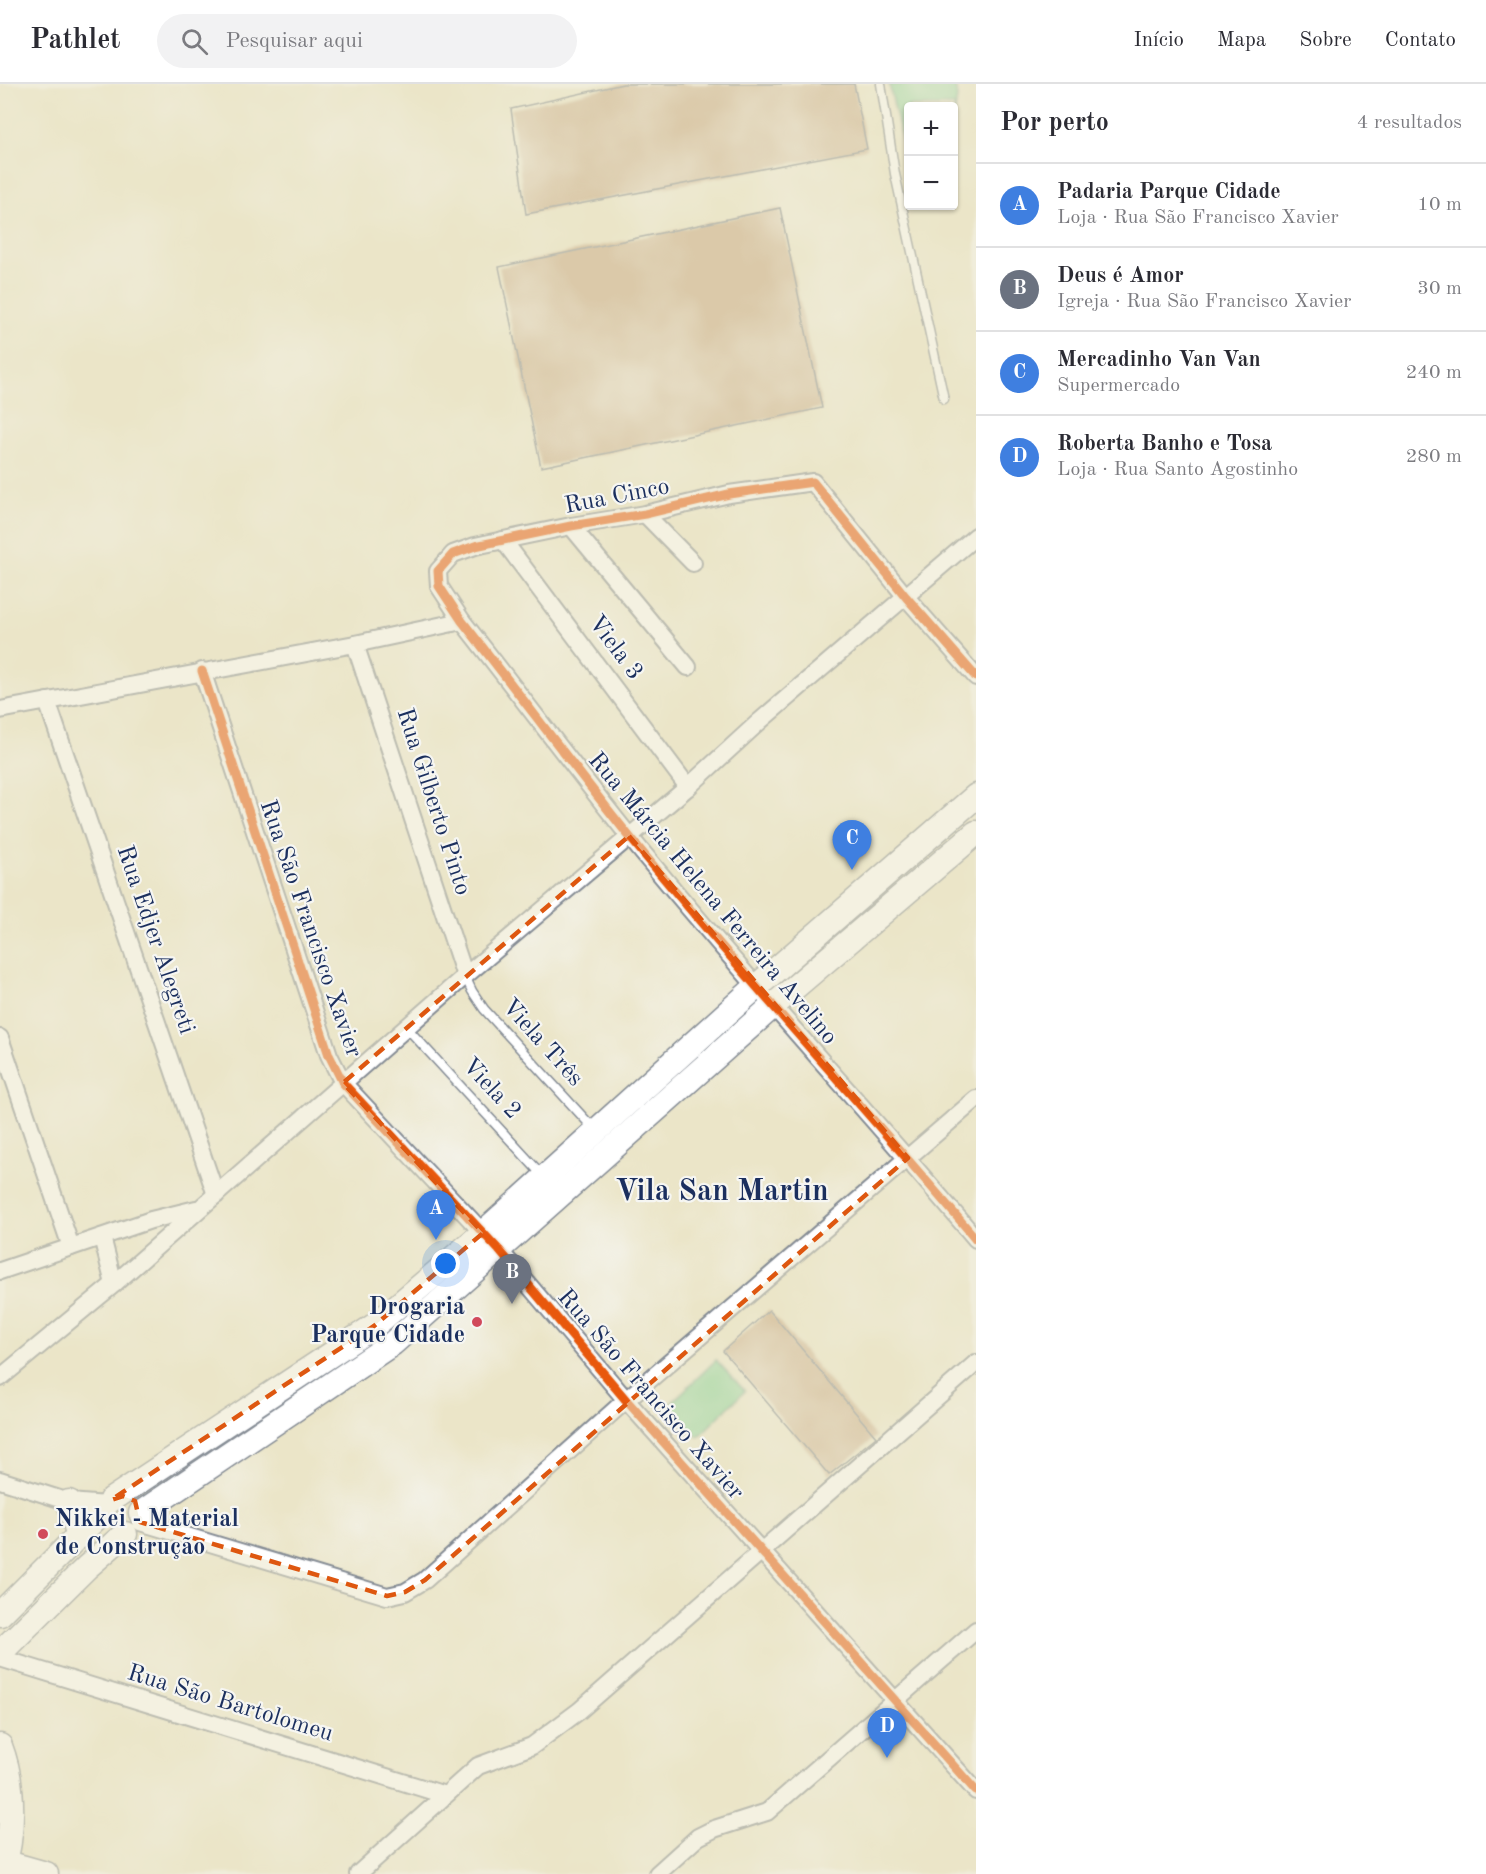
<!DOCTYPE html>
<html lang="pt">
<head>
<meta charset="utf-8">
<style>
	body { margin:0; font-family:"Old Standard TT",serif; background:#f2f2f3; color:#2b2b33 }
	.controls { position:absolute; right:18px; top:18px; display:grid; overflow:hidden; border-radius:6px; box-shadow:0 2px 4px #0004 }
	.controls button { width:54px; height:54px; display:grid; place-items:center; padding:0; border:0; border-bottom:2px solid #e1e1e2; background:#fff; color:#2b2b33; font:30px sans-serif }
	.you { position:absolute; left:446px; top:1180px; width:21px; height:21px; margin:-15px; border:4px solid #fff; border-radius:50%; background:#1a73e8; box-shadow:0 0 0 9px #1a73e833 }
	.badge { display:grid; place-items:center; width:39px; height:39px; border-radius:50%; background:#0b8043; color:#fff; font-size:20px; font-weight:700 }
	.pin { position:absolute; translate:-50% -50px; filter:drop-shadow(0 2px 3px #0008) }
	.pin::after { content:''; position:absolute; top:32px; width:21px; height:18px; background:inherit; clip-path:polygon(0 0,100% 0,50% 100%) }
	.list { margin:0; padding:0; list-style:none }
	h2 { display:flex; justify-content:space-between; align-items:center; height:78px; margin:0; padding:0 24px; font-size:26px }
	h2 small { font-size:20px; font-weight:400; color:#7c7c81 }
	.list li { display:grid; grid-template-columns:39px 1fr auto; gap:18px; align-items:center; box-sizing:border-box; height:84px; padding:0 24px; border-top:2px solid #e1e1e2 }
	.list b { display:block; font-size:22px; white-space:nowrap }
	.list p { margin:0; font-size:20px; white-space:nowrap; color:#7c7c81 }
	.list em { font-size:20px; font-style:normal; color:#7c7c81 }
	.icon { flex:none; width:33px; height:33px; fill:none; stroke:currentColor; stroke-width:2; stroke-linecap:round; stroke-linejoin:round }
	.map { position:relative; flex:none; width:976px; height:1790px; overflow:hidden }
	header { display:flex; align-items:center; gap:36px; box-sizing:border-box; height:84px; padding:0 30px; background:#fff; border-bottom:2px solid #e1e1e2 }
	header strong { font-size:28px }
	nav { display:flex; gap:33px; margin-inline-start:auto; font-size:21px }
	.search { width:420px; height:54px; background:#f2f2f3; display:flex; align-items:center; gap:15px; box-sizing:border-box; padding:0 21px; border-radius:33px; color:#7c7c81; font-size:22px }
	main { display:flex }
	aside { flex:1; background:#fff }
	.map>svg:first-child { display:block }
	.green { fill:#7dd093; stroke:#4c8078; stroke-width:1.5 }
	.building { fill:#c7a784 }
	.lines { fill:none; stroke-linecap:round; stroke-linejoin:round }
	.lane-casing { stroke:#838a93; stroke-width:11 }
	.street-casing { stroke:#838a93; stroke-width:20 }
	.secondary-casing { stroke:#838a93; stroke-width:27 }
	.lane { stroke:#fff; stroke-width:8 }
	.street { stroke:#fff; stroke-width:16 }
	.secondary { stroke:#fff; stroke-width:24 }
	.cycleway-casing { stroke:#f6f6f2; stroke-width:13 }
	.cycleway { stroke:#e8590c; stroke-width:9 }
	.marked { fill:none; stroke:#de5710; stroke-width:4.5; stroke-dasharray:12 8; stroke-linejoin:round }
	.poi-dot { fill:#d1495b; stroke:#f6f6f2; stroke-width:2 }
	.labels { text-anchor:middle; dominant-baseline:central; stroke-width:4.5; stroke-linejoin:round; paint-order:stroke }
	.street-label { font-size:24px; fill:#1b2f5e; stroke:#f6f6f2 }
	.poi-label { font-size:24px; font-weight:bold; fill:#1b2f5e; stroke:#f6f6f2; text-anchor:end }
	.district-label { font-size:30px; font-weight:bold; fill:#1b2f5e; stroke:#f6f6f2 }
</style>
</head>
<body>
<header>
<strong>Pathlet</strong>
<div class="search"><svg class="icon" aria-label="search" viewBox="0 0 24 24"><circle cx="10" cy="10" r="6"/><path d="M15 15l6 6"/></svg>Pesquisar aqui</div>
<nav><a>Início</a><a>Mapa</a><a>Sobre</a><a>Contato</a></nav>
</header>
<main>
<div class="map">
<svg width="976" height="1790" viewBox="0 0 976 1790">
	<rect width="100%" height="100%" fill="#f6f6f2"/>
	<filter id="ink" filterUnits="userSpaceOnUse"><feTurbulence type="fractalNoise" baseFrequency=".0167" numOctaves="2"/><feDisplacementMap in="SourceGraphic" scale="12" xChannelSelector="R" yChannelSelector="G"/><feConvolveMatrix kernelMatrix="1 2 1 2 8 2 1 2 1" color-interpolation-filters="sRGB"/></filter>
	<filter id="wash" filterUnits="userSpaceOnUse"><feTurbulence type="fractalNoise" baseFrequency=".008" numOctaves="4" result="noise"/><feDisplacementMap in="SourceGraphic" scale="24" xChannelSelector="R" yChannelSelector="G"/><feGaussianBlur stdDeviation="1.35" result="paint"/><feColorMatrix in="noise" values="0 0 0 0 0 0 0 0 0 0 0 0 0 0 0 0 0 1.4 0 .05"/><feComposite in="paint" operator="in"/></filter>
	<g filter="url(#wash)">
		<rect width="100%" height="100%" fill="#ebe5c8"/>
		<g class="green">
			<polygon points="889,0 955,0 957,13 954,35 954,22 908,22 908,65 903,61"/>
			<polygon points="716,1276 745,1307 698,1353 668,1322"/>
		</g>
		<g id="blocks">
			<g class="building">
				<polygon points="623,0 854,0 867,65 526,130 511,25"/>
				<polygon points="780,124 822,324 541,383 499,183"/>
				<polygon points="769,1226 876,1353 829,1391 723,1267"/>
			</g>
		</g>
	</g>
	<g filter="url(#ink)">
		<use href="#blocks" fill-opacity="0" stroke="#838a93" stroke-width="1.5"/>
		<g class="lines">
			<g class="lane-casing">
				<g id="lane">
					<polyline points="881,0 895,90 944,315"/>
					<polyline points="465,892 472,907 484,925 594,1045"/>
					<polyline points="407,944 543,1092"/>
				</g>
			</g>
			<g class="street-casing">
				<g id="street">
					<polyline points="645,430 693,479"/>
					<polyline points="571,442 688,583"/>
					<polyline points="503,456 688,703"/>
					<polyline points="355,560 465,892"/>
					<polyline points="202,587 329,971 343,999 499,1166 626,1316 976,1707"/>
					<path d="M 976,593 L 906,513 L 813,398 L 729,410 L 645,430 L 571,442 L 475,462 L 453,470 L 438,487 L 439,502 L 462,537 C 518,608 572,681 629,752 C 741,890 862,1020 976,1155"/>
					<polyline points="47,617 216,1111"/>
					<polyline points="0,626 355,560 462,537"/>
					<polyline points="0,954 71,1163"/>
					<polyline points="102,1153 114,1200"/>
					<polyline points="0,1187 151,1136 196,1125"/>
					<polyline points="0,1294 114,1200 465,892 688,703 760,637 976,452"/>
					<polyline points="0,1396 69,1418 107,1421"/>
					<polyline points="140,1438 387,1512 405,1508 425,1496 626,1316 976,1015"/>
					<polyline points="0,1574 445,1711"/>
					<polyline points="358,1790 478,1682 532,1662 579,1627 976,1279"/>
					<polyline points="657,1790 698,1753 714,1745 767,1728 976,1546"/>
				</g>
			</g>
			<g class="secondary-casing">
				<g id="secondary">
					<polyline points="111,1416 374,1242 483,1149 756,903 976,712"/>
					<polyline points="69,1418 79,1453"/>
					<polyline points="141,1429 393,1259 774,921 976,749"/>
					<polyline points="0,1530 104,1426"/>
					<polyline points="0,1569 87,1483 125,1450"/>
					<path d="M 0,1662 C 15,1701 14,1750 2,1790"/>
					<polyline points="0,1777 46,1790"/>
				</g>
			</g>
			<use href="#lane" class="lane"/>
			<use href="#street" class="street"/>
			<use href="#secondary" class="secondary"/>
			<g class="cycleway-casing">
				<g id="cycleway">
					<polyline points="202,587 329,971 343,999 499,1166 626,1316 976,1707"/>
					<path d="M 976,593 L 906,513 L 813,398 L 729,410 L 645,430 L 571,442 L 475,462 L 453,470 L 438,487 L 439,502 L 462,537 C 518,608 572,681 629,752 C 741,890 862,1020 976,1155"/>
				</g>
			</g>
			<use href="#cycleway" class="cycleway"/>
		</g>
	</g>
	<path d="M0 0H976V1790H0ZM 629,752 L 908,1074 L 425,1496 L 405,1508 L 387,1512 L 140,1438 L 135,1417 L 123,1412 L 111,1416 L 374,1242 L 483,1149 L 343,999 Z" fill="#ebe5c8" fill-opacity=".55" fill-rule="evenodd"/>
	<path class="marked" d="M 629,752 L 908,1074 L 425,1496 L 405,1508 L 387,1512 L 140,1438 L 135,1417 L 123,1412 L 111,1416 L 374,1242 L 483,1149 L 343,999 Z"/>
	<g class="poi-dot">
		<circle cx="477" cy="1238" r="6"/>
		<circle cx="43" cy="1450" r="6"/>
	</g>
	<g class="labels">
		<g class="street-label">
			<text transform="translate(617 413) rotate(-11)">Rua Cinco</text>
			<text transform="translate(615 564) rotate(53)">Viela 3</text>
			<text transform="translate(433 718) rotate(72)">Rua Gilberto Pinto</text>
			<text transform="translate(712 815) rotate(50)">Rua Márcia Helena Ferreira Avelino</text>
			<text transform="translate(310 845) rotate(71)">Rua São Francisco Xavier</text>
			<text transform="translate(155 856) rotate(71)">Rua Edjer Alegreti</text>
			<text transform="translate(542 959) rotate(48)">Viela Três</text>
			<text transform="translate(491 1005) rotate(47)">Viela 2</text>
			<text transform="translate(650 1311) rotate(49)">Rua São Francisco Xavier</text>
			<text transform="translate(230 1620) rotate(17)">Rua São Bartolomeu</text>
		</g>
		<g class="poi-label">
			<text x="465" y="1224">Drogaria<tspan x="465" dy="28">Parque Cidade</tspan></text>
			<text x="55" y="1436" text-anchor="start">Nikkei - Material<tspan x="55" dy="28">de Construção</tspan></text>
		</g>
		<g class="district-label">
			<text x="722" y="1108">Vila San Martin</text>
		</g>
	</g>
</svg>
<div class="controls">
<button>+</button>
<button>−</button>
</div>
<div class="you"></div>
<div class="pin badge" style="left:436px;top:1156px;background:#3f7fe0">A</div>
<div class="pin badge" style="left:512px;top:1220px;background:#6b7280">B</div>
<div class="pin badge" style="left:852px;top:786px;background:#3f7fe0">C</div>
<div class="pin badge" style="left:887px;top:1674px;background:#3f7fe0">D</div>
</div>
<aside>
<h2>Por perto<small>4 resultados</small></h2>
<ul class="list">
<li><span class="badge" style="background:#3f7fe0">A</span><div><b>Padaria Parque Cidade</b><p>Loja · Rua São Francisco Xavier</p></div><em>10 m</em></li>
<li><span class="badge" style="background:#6b7280">B</span><div><b>Deus é Amor</b><p>Igreja · Rua São Francisco Xavier</p></div><em>30 m</em></li>
<li><span class="badge" style="background:#3f7fe0">C</span><div><b>Mercadinho Van Van</b><p>Supermercado</p></div><em>240 m</em></li>
<li><span class="badge" style="background:#3f7fe0">D</span><div><b>Roberta Banho e Tosa</b><p>Loja · Rua Santo Agostinho</p></div><em>280 m</em></li>
</ul>
</aside>
</main>
</body>
</html>
